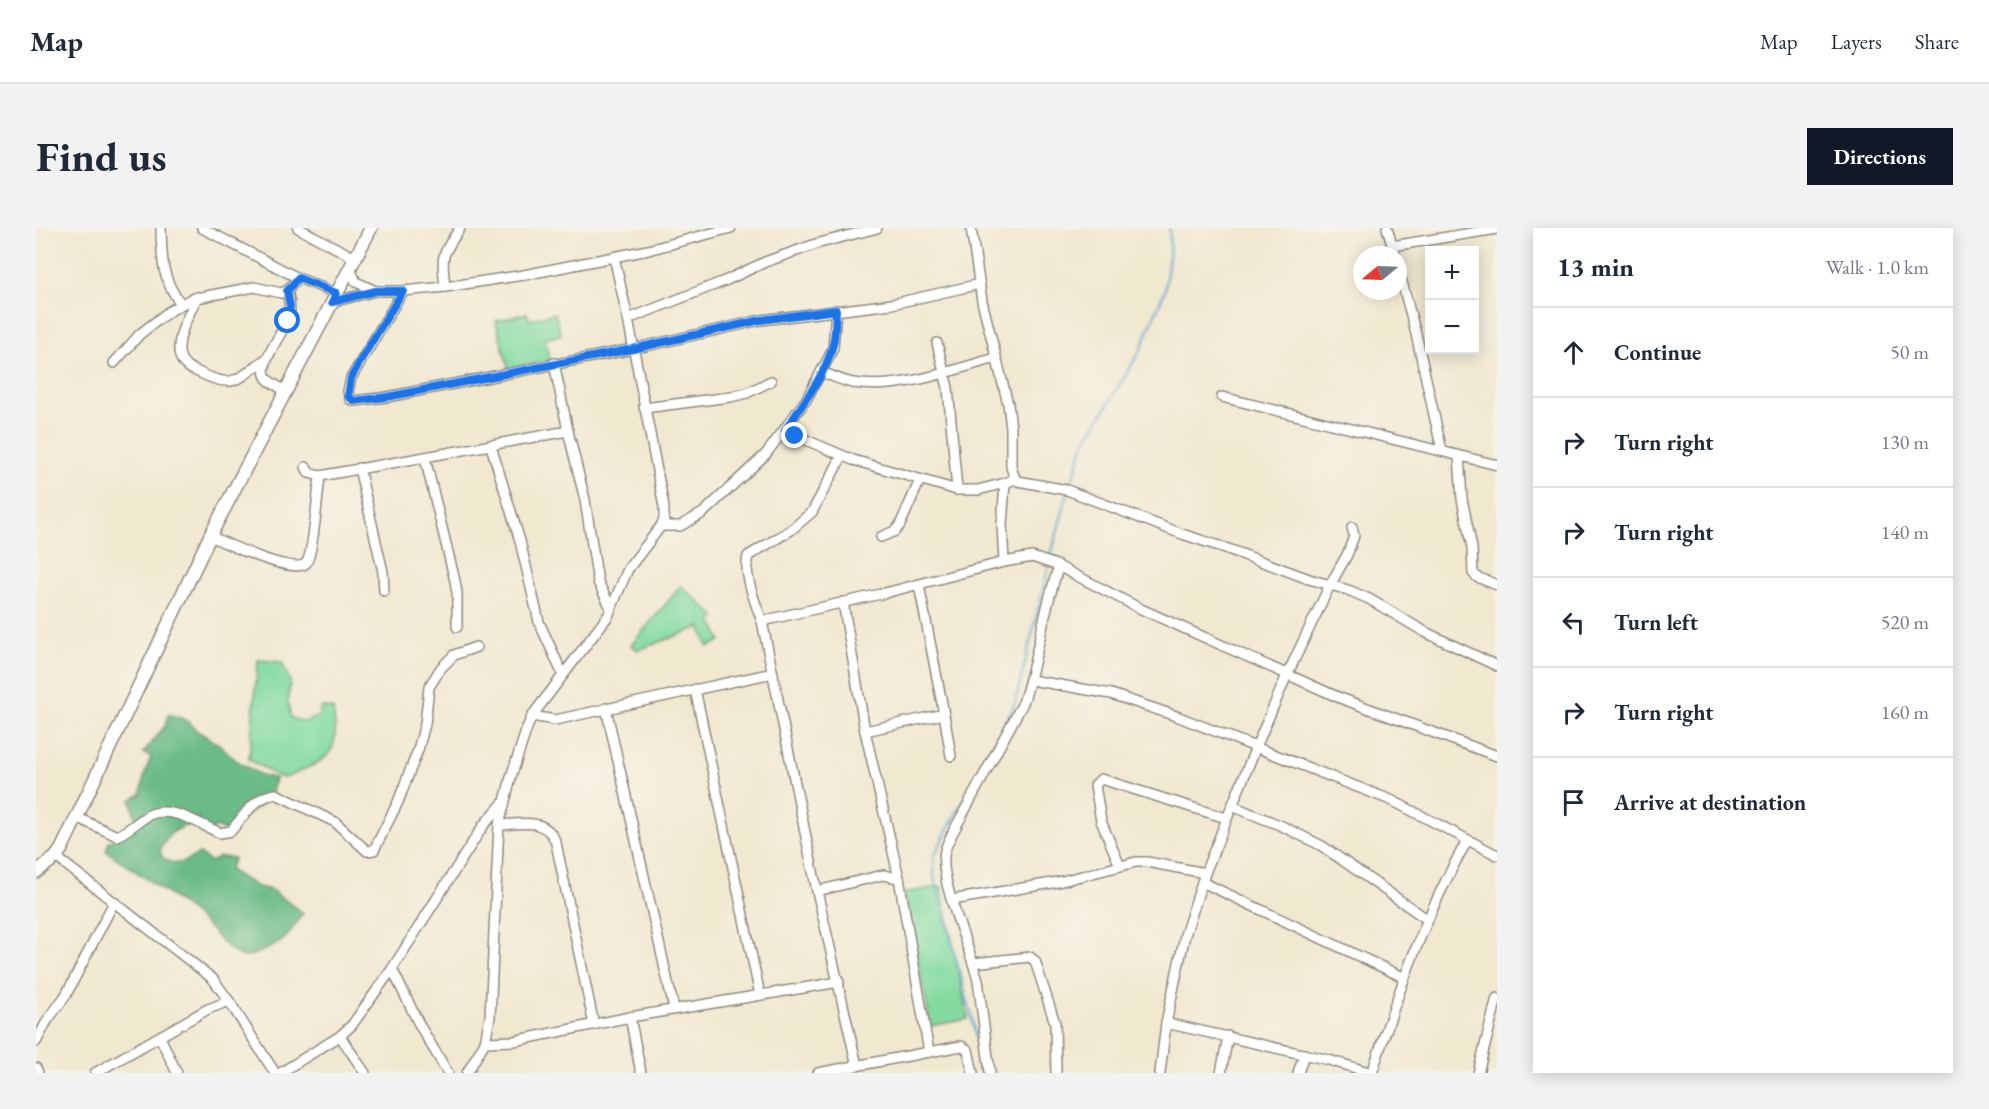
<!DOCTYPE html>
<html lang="en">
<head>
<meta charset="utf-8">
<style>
	body { margin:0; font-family:"EB Garamond",serif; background:#f2f2f3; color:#1f2937 }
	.controls { position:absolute; right:18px; top:18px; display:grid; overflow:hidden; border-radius:0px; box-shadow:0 3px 15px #0003 }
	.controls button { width:54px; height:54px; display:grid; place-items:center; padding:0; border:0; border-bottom:2px solid #e0e1e3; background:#fff; color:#1f2937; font:30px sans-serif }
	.compass { position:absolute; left:1317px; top:18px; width:54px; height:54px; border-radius:50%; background:#fff; box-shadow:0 3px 15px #0003; rotate:251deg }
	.stop { position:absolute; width:18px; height:18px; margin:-14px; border:4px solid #1a73e8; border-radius:50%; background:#fff }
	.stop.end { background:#1a73e8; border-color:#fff; box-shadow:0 2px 6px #0008 }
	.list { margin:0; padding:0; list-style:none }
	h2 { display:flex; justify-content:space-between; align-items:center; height:78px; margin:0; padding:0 24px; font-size:26px }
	h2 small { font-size:20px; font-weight:400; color:#747a83 }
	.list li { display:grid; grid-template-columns:39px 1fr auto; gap:18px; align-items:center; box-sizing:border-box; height:90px; padding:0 24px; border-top:2px solid #e0e1e3 }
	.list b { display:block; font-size:22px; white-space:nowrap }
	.list em { font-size:20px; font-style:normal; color:#747a83 }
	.icon { flex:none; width:33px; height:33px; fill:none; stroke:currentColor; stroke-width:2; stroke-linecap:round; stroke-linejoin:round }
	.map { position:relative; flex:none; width:1461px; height:845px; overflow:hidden; border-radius:0px }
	header { display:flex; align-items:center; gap:36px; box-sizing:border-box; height:84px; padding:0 30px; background:#fff; border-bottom:2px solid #e0e1e3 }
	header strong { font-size:28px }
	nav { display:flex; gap:33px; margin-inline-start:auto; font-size:21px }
	.intro { display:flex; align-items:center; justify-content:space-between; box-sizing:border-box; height:144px; padding:0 36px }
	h1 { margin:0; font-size:42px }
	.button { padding:15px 27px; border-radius:0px; background:#111827; color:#fff; font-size:21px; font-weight:700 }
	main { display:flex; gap:36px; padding:0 36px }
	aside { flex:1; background:#fff; border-radius:0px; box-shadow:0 3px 15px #0003 }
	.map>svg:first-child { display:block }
	.green { fill:#83dba0; stroke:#578366; stroke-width:1.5 }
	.forest { fill:#6abb86; stroke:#4a7358; stroke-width:1.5 }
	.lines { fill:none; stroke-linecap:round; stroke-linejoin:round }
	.stream { stroke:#5ba7d4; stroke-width:2 }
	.minor-casing { stroke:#8e8a7e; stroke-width:12 }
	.major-casing { stroke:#8e8a7e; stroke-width:15 }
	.minor { stroke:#fff; stroke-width:9 }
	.major { stroke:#fff; stroke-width:12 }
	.route { stroke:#1a73e8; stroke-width:8 }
</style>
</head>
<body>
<header>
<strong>Map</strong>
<nav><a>Map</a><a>Layers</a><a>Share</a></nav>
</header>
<div class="intro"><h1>Find us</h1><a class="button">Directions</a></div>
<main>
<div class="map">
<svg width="1461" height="845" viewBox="0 0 1461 845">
	<rect width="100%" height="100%" fill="#f7f3e8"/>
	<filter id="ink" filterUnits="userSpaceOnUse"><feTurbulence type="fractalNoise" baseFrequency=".0167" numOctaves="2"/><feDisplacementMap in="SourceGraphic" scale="12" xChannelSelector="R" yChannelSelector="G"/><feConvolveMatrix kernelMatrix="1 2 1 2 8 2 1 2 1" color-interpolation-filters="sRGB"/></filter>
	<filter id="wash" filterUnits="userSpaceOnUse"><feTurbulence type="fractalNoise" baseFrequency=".008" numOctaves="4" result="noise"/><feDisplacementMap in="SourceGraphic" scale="24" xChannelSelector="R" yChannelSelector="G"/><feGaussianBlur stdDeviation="1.35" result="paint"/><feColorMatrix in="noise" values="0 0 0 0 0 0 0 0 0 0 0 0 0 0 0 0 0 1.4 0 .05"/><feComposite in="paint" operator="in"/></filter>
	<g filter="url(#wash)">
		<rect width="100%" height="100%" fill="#f1e8d0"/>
		<g class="green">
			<polygon points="491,85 493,92 519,85 525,107 509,111 514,132 473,143 460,93"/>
			<polygon points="645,358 680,389 676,393 685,413 672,419 664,399 602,422 595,417"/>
			<path d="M 222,432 L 246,434 L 254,453 L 252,476 L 255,490 L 269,494 L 283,488 L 285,479 L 297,481 C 306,531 289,531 249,550 L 243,549 L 213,531 Z"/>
			<polygon points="905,658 932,791 895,798 868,665"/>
		</g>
		<path class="forest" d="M 132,487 L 141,488 L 153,494 L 161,503 L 184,517 L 201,533 L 225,547 L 239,550 L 235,569 L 188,603 L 180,599 L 172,606 L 163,599 L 163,590 L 135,605 L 124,621 L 126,629 C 144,641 146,633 164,626 L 175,634 L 182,629 L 198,630 L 193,642 L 219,658 L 235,662 L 267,685 C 251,708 252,713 224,724 C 220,725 215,728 211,729 C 196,730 178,704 168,695 C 138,668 103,646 70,623 L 73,613 L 83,610 L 100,592 L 95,572 L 105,566 L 108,549 L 115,528 L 107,525 L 129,498 Z"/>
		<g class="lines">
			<g class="stream">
				<polyline points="1034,259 1047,218 1105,121 1129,62 1134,18 1133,0"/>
				<polyline points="1014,331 1032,264"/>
				<polyline points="946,845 935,786 898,649 898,628 979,475 1013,337"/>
			</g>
		</g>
	</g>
	<g filter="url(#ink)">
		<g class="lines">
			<g class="minor-casing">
				<g id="minor">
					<path d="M 125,0 C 126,31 125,50 145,76"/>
					<polyline points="166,0 262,50 300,65"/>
					<polyline points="262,0 319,30"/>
					<polyline points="935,0 946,73 972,176 975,200 975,239 979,251"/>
					<polyline points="1351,0 1359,27"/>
					<polyline points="1356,18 1461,1"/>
					<polyline points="1362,39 1380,106 1406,223"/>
					<polyline points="314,40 320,54 340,63"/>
					<path d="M 409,59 C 405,25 406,28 424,0"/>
					<polyline points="367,63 315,150 312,163 314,171 318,173 351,169 597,121 725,92 856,76 944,56"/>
					<path d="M 161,69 C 154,85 142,105 143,123 C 144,134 150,139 160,143 C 197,162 200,153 231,130"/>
					<polyline points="296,74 340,63 367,63 409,59 488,47 612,22 695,0"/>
					<polyline points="592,91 691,52 729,34 780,16 841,0"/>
					<polyline points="901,115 912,160 921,262"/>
					<polyline points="78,135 104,106 132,84 155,71 218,59 245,65 251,63 262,50"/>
					<polyline points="518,135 532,203 549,272 562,354 575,380"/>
					<path d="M 786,144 C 796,148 806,153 817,155 C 864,163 915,142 960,130"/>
					<path d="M 250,163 C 244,159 233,155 230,149 C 221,136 250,102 253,87 C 255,79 253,71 251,63"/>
					<polyline points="1186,169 1461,237"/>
					<polyline points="608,180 694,169 711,165 735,153"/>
					<polyline points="749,203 817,232 921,262 942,262 969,255 979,251 982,253 1031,262 1146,306 1192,321 1273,351 1312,362 1333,371 1389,404 1461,438"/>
					<polyline points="455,218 484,313 503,394 527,447"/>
					<path d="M 806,228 L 776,284 L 755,302 L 712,328 C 707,345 720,377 726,393 L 781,663 L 821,838"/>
					<polyline points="1423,228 1426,271 1436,320 1437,345 1441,349 1461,357"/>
					<polyline points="389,230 419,353 421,365 421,399"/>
					<polyline points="270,239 273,245 284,248 532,203"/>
					<polyline points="323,240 347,344 348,363"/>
					<polyline points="625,298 644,298 667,285 730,226 770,172 793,129 797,120 800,82"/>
					<path d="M 174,308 C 189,315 259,348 270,335 C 277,328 282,263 284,248"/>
					<polyline points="845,309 859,303 864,297 884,252"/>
					<polyline points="968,334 966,297 969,255"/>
					<polyline points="807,374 829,503 863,650 893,824"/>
					<polyline points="726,393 849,365 968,334 996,329 1020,337 1105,381 1304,470 1461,528"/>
					<polyline points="995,452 1075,466 1143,489 1357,573 1461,627"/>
					<polyline points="659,461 724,767"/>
					<polyline points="570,480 638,781"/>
					<polyline points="908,486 915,528"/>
					<polyline points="496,488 519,492 737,445"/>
					<polyline points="829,503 908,486 883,357"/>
					<polyline points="1196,578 1246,598 1286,618 1392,692"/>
					<path d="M 40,589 L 81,608 C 92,603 102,593 113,587 C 134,576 165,597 184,605 L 195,603 C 207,589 220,567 240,566 L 299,594 L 331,623 L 338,622 L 362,574 L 382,522 L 389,496 L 393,459 L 405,440 L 418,427 L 440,419"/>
					<path d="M 463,597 C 486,596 511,589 520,615 L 558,797"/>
					<polyline points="20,629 177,751 193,773 239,845"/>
					<polyline points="1084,638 1065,593 1059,557 1065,551 1190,590"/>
					<polyline points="1166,654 1367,749"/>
					<polyline points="781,663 847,647 863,650"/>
					<polyline points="916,672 1022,654 1100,634 1111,634 1169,645"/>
					<path d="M 937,735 C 929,710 905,653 908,629 C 908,621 912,614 916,606 L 987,475 C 1002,430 1007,383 1023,338"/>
					<polyline points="356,741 384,798 412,845"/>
					<polyline points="594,789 803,754"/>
					<polyline points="1130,795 1293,832 1336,845"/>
					<polyline points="304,808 329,845"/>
					<polyline points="124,809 141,845"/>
					<polyline points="0,814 11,793 30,767 78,674"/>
					<polyline points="449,814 478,813 594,789 605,845"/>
					<polyline points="0,840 2,845"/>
					<polyline points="59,845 172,781 193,773"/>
					<polyline points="244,845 304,808 316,797 356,741 447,598 466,576"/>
					<polyline points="431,845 449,814 454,789 463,597 475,549 491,500 496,488 572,388 592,341 625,298 628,292 628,279 592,91 578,29"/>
					<polyline points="782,845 925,818 932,822 937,845"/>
					<polyline points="954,845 942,752 937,735 994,729 999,733 1019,795 1020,845"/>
					<polyline points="1124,845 1130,795 1149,707 1169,645 1220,519 1251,447 1294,357 1311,327 1318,308 1316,299"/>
					<polyline points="1185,845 1192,808"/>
					<polyline points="1262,845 1268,826"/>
					<path d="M 1336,845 C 1362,765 1389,686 1431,613"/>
					<polyline points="1442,845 1461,770"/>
				</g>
			</g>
			<g class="major-casing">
				<polyline id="major" points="0,644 20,629 26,620 174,308 335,0"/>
			</g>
			<use href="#minor" class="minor"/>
			<use href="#major" class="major"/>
		</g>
	</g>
	<g class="lines" filter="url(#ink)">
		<path class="route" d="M 252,93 L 254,78 L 251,63 L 262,50 L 300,65 L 296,74 L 340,63 L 367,63 L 326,130 L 315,150 L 312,168 L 318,173 L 351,169 L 597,121 L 725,92 L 800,82 C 799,94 800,108 796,120 C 788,150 765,177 749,203 L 759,208"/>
	</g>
</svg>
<div class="controls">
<button>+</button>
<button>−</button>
</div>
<svg class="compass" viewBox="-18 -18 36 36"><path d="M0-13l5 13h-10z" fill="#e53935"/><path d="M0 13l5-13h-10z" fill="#747a83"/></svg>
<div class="stop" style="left:252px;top:93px"></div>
<div class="stop end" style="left:759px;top:208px"></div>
</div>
<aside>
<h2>13 min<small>Walk · 1.0 km</small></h2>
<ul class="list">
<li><svg class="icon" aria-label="ahead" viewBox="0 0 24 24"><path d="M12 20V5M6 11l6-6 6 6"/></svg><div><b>Continue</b></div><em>50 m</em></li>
<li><svg class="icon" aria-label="right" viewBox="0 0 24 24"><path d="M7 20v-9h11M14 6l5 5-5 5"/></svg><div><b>Turn right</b></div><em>130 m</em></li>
<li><svg class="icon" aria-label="right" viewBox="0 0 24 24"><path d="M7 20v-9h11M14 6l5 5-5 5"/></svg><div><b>Turn right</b></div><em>140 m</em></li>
<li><svg class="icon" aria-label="left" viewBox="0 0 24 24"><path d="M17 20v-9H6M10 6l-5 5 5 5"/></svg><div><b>Turn left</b></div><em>520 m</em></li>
<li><svg class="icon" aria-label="right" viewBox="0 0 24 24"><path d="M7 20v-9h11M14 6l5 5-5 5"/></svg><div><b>Turn right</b></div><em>160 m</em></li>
<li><svg class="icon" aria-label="arrive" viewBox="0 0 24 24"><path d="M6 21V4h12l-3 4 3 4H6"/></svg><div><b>Arrive at destination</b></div></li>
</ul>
</aside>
</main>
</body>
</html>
